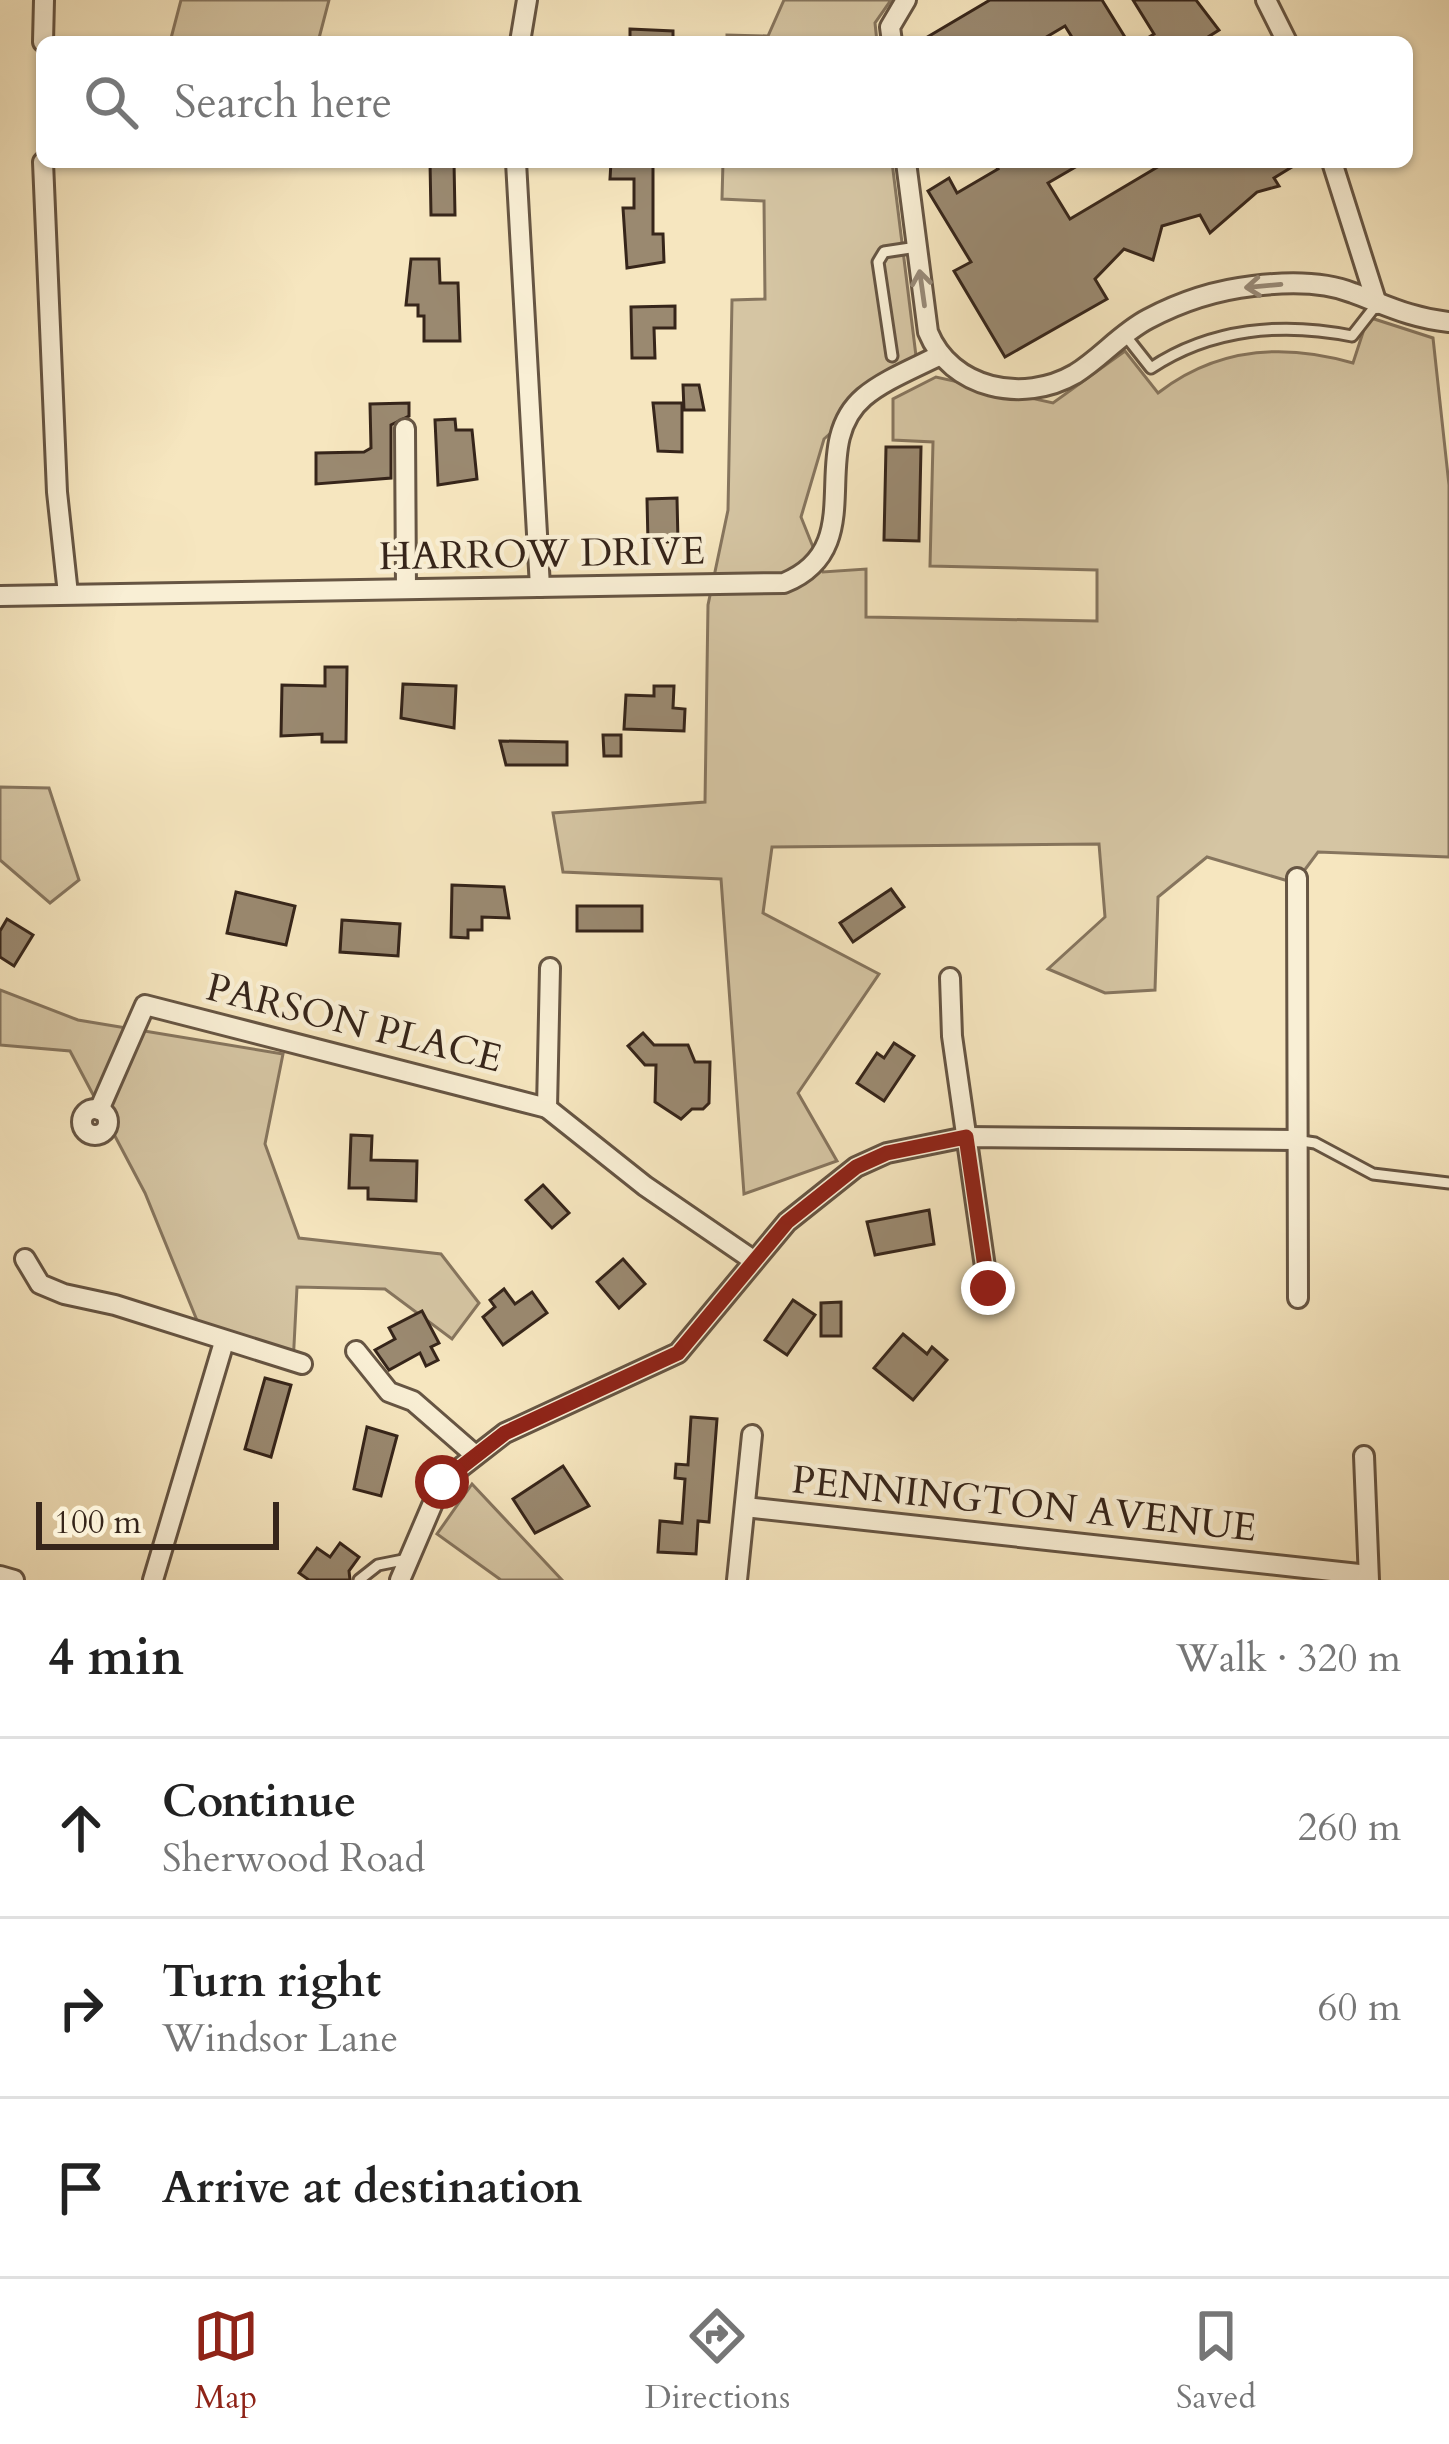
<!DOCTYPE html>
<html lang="en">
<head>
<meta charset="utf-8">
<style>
	body { margin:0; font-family:Cardo,serif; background:#f2f2f2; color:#222 }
	.scale { position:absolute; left:36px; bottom:30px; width:243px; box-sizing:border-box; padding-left:12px; border:6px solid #36251a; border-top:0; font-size:33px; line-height:42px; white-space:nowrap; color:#36251a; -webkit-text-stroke:9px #f9efd5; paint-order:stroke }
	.stop { position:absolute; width:36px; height:36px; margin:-27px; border:9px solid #8f2418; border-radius:50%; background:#fff }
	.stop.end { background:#8f2418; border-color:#fff; box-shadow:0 3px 12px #0008 }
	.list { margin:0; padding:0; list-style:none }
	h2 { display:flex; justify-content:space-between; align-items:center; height:156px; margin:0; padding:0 48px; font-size:51px }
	h2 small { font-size:39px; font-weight:400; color:#767676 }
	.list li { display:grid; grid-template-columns:78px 1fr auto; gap:36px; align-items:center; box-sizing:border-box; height:180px; padding:0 48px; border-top:3px solid #e0e0e0 }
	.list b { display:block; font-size:45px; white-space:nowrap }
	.list p { margin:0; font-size:39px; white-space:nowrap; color:#767676 }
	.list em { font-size:39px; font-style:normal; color:#767676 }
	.icon { flex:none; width:66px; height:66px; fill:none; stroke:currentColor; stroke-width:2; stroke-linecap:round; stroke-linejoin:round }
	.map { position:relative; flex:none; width:1449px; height:1580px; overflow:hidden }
	.search { position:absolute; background:#fff; box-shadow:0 3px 9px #0004; left:36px; right:36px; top:36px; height:132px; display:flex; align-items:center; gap:30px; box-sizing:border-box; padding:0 42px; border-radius:18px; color:#767676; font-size:45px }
	.sheet { height:696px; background:#fff }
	nav { display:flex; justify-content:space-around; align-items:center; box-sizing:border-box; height:168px; border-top:3px solid #e0e0e0; background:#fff; font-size:33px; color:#767676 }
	nav a { display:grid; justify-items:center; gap:6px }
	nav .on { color:#8f2418 }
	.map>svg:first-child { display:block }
	.green { fill:#d5c5a3; stroke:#86755e; stroke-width:3 }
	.building { fill:#9a8970; stroke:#36251a; stroke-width:3 }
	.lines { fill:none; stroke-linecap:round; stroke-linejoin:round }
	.lane-casing { stroke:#665543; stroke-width:15 }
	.street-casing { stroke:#665543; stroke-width:24 }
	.lane { stroke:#f9efd5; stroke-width:9 }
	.street { stroke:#f9efd5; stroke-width:18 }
	.oneway { stroke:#988a78 }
	.route { stroke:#8f2418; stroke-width:15 }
	.labels { text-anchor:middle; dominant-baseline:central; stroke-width:9; stroke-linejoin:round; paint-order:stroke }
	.street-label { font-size:39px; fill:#36251a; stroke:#f9efd5 }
</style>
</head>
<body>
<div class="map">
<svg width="1449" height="1580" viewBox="0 0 1449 1580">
	<rect width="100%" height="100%" fill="#f6e6bf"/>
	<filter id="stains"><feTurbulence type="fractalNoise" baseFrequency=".00167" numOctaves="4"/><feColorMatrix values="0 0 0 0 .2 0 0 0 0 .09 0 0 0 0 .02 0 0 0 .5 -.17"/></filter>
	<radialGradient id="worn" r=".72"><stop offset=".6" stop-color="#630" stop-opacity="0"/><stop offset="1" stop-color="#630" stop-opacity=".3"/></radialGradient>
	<g class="green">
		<polygon points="181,0 329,0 318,42 170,42"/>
		<polygon points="784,0 891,0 875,23 877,42 727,42 727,35 768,36"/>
		<path d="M 723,162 L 892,162 L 916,356 L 824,439 L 801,517 L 823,572 L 866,569 L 866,617 L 1097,621 L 1097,570 L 930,566 L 933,442 L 893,440 L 893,399 L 936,377 L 1053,403 L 1125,351 L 1158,393 C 1216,348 1284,343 1353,363 L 1368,317 L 1433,338 L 1449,485 L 1449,857 L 1318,852 L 1295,883 L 1207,857 L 1158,897 L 1155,990 L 1105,993 L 1048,969 L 1105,917 L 1099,844 L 772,847 L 763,913 L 879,974 L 798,1093 L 837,1161 L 744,1194 L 721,879 L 563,872 L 553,813 L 705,802 L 708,605 L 728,510 L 732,300 L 765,299 L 764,201 L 722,199 Z"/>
		<polygon points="0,787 49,788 79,880 50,903 0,860"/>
		<polygon points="0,990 78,1020 283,1054 265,1144 299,1238 441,1254 479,1303 452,1339 385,1289 297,1287 293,1365 205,1340 145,1193 70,1051 0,1045"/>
		<polygon points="472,1484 562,1580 501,1580 437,1534"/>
	</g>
	<g class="building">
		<polygon points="990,0 1102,0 1128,42 1075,42 1065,26 1038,42 919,42"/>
		<polygon points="1133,0 1196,0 1219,30 1200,42 1141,42 1154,34"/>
		<polygon points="630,29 673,31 673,42 630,42"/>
		<polygon points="430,162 454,162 455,215 431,215"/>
		<polygon points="611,162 653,162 653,234 663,234 664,262 627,268 623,208 634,208 634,179 610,179"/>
		<polygon points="994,162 1084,162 1048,183 1070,219 1166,162 1300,162 1274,178 1279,186 1257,192 1210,233 1200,215 1162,226 1153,260 1124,249 1095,279 1107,299 1005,357 954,271 971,262 928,191 949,178 957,193 998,169"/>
		<polygon points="411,259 439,259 440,283 458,283 460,341 424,341 424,316 418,316 418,305 406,305"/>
		<polygon points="675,306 675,328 654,328 655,358 632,358 631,307"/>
		<polygon points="683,385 699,385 704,410 684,410"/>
		<polygon points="409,403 409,416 391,425 391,478 316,484 316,453 364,452 371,448 370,404"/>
		<polygon points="653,403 682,403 682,452 658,451"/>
		<polygon points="455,419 456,430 472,430 477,479 438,485 435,420"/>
		<polygon points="886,447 921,447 919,541 884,540"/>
		<polygon points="677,498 678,542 648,542 647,499"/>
		<polygon points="325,667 347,667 346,742 322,742 322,734 281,736 282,685 325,686"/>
		<polygon points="403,684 456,686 454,728 401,718"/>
		<polygon points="654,686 674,686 673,708 685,709 684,731 624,729 626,695 654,696"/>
		<polygon points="603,735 621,735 621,756 604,756"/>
		<polygon points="500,741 567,742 567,765 506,765"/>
		<polygon points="452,885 504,887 509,918 482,917 482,930 468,930 468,938 451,937"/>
		<polygon points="891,889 904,907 853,942 840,923"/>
		<polygon points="236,892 295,906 286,945 227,933"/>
		<rect x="577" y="906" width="65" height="25"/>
		<polygon points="7,919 33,935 14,966 0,957 0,931"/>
		<polygon points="342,920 400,924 398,956 340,952"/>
		<polygon points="643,1033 654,1045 688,1045 695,1062 710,1062 709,1103 703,1109 692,1109 681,1119 655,1102 656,1065 645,1065 628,1046"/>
		<polygon points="894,1043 914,1056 884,1101 857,1083 877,1053 884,1058"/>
		<polygon points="351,1135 372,1136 371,1160 417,1161 416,1201 368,1199 368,1188 349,1188"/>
		<polygon points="543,1185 569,1213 552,1228 526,1200"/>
		<polygon points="929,1210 934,1244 875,1255 867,1222"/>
		<polygon points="623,1259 645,1284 619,1308 597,1282"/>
		<polygon points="504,1289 515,1304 532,1292 547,1313 503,1345 483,1317 495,1307 490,1300"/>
		<polygon points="793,1300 815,1315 787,1355 765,1340"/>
		<polygon points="841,1302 841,1336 821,1336 821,1303"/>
		<polygon points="422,1311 439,1343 431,1347 438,1360 426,1366 420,1353 389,1370 375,1350 395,1339 389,1328"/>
		<polygon points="903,1334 927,1354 932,1347 947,1360 913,1400 874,1368"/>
		<polygon points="265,1378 291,1385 271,1457 245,1449"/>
		<polygon points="691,1417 717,1419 709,1522 698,1521 696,1554 658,1552 660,1521 682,1523 685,1479 675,1478 676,1464 688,1465"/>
		<polygon points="367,1427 397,1436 381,1496 354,1489"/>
		<polygon points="563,1466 589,1506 535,1533 513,1499"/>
		<polygon points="340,1543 359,1557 349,1571 350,1580 309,1580 299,1573 317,1548 330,1557"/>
	</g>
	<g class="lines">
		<g class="lane-casing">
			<g id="lane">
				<path d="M 1125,335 L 1151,368 C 1211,328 1283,322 1352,336 L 1377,304"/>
				<polyline points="892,356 878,262 884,252 917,247"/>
				<polyline points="1295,1140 1315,1143 1373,1174 1449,1183"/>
				<polyline points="359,1580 378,1565 408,1559"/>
			</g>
		</g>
		<g class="street-casing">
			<g id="street">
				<polyline points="1266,0 1287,42"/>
				<polyline points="43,42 44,0"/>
				<polyline points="520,42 527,0"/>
				<polyline points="892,42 890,27 906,0"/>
				<polyline points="43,162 57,492 68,594"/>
				<polyline points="516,162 540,587"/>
				<path d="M 906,162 L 928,332 C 951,389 1023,404 1075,374 C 1101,358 1121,333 1148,319 C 1180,302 1217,290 1253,286 C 1285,282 1323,281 1353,293 C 1388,306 1411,318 1449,322"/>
				<polyline points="1332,162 1377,304"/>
				<polyline points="405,429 406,589"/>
				<path d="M 0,596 L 784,583 C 873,547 804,448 864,397 C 884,380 915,368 938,356"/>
				<polyline points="1297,878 1298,1298"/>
				<polyline points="550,968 547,1108 645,1186 753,1260"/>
				<polyline points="950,978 952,1036 988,1288"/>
				<circle cx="95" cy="1122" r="13"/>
				<polyline points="99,1110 145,1005 547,1108"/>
				<polyline points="25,1259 40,1284 64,1294 115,1305 302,1364"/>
				<polyline points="356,1351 389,1392 413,1401 475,1455"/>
				<polyline points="1364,1456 1369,1580"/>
				<polyline points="745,1507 1368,1575"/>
				<polyline points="0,1576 14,1580"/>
				<polyline points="153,1580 224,1342"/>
				<polyline points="400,1580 442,1482 505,1433 678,1353 787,1222 856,1167 887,1153 966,1137 1295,1140"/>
				<polyline points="737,1580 752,1435"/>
			</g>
		</g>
		<use href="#lane" class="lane"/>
		<use href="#street" class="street"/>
	</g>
	<defs><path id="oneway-shaft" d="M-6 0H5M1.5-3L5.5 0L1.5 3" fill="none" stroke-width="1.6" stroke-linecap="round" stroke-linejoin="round" transform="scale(3)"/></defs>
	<g class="oneway">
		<use href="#oneway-shaft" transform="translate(1263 286) rotate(175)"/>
		<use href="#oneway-shaft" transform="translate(922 288) rotate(-98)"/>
	</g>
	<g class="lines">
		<polyline class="route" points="442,1482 505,1433 678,1353 787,1222 856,1167 887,1153 966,1137 988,1288"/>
	</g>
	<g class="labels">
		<g class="street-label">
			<text transform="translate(542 554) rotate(-1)">HARROW DRIVE</text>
			<text transform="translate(354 1023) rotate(14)">PARSON PLACE</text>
			<text transform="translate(1024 1504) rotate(6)">PENNINGTON AVENUE</text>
		</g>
	</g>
	<rect width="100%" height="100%" filter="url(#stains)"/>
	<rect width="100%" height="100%" fill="url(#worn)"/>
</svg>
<div class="scale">100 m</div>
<div class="stop" style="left:442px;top:1482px"></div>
<div class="stop end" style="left:988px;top:1288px"></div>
<div class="search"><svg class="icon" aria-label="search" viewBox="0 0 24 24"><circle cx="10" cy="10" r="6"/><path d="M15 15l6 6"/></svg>Search here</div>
</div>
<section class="sheet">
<h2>4 min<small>Walk · 320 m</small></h2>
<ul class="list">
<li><svg class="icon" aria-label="ahead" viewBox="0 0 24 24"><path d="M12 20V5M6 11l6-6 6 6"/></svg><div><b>Continue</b><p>Sherwood Road</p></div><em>260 m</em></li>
<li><svg class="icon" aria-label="right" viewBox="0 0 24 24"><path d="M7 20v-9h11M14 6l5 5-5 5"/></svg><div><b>Turn right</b><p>Windsor Lane</p></div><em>60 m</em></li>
<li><svg class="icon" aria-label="arrive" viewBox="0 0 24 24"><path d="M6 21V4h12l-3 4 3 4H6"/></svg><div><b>Arrive at destination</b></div></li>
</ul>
</section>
<nav>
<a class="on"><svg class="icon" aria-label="map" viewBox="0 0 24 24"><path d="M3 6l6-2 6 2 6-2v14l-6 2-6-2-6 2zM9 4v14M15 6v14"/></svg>Map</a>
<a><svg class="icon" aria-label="directions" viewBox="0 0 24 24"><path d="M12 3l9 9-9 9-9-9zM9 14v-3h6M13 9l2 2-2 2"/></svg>Directions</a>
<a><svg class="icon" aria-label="saved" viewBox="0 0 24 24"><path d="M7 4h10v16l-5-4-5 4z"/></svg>Saved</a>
</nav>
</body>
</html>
